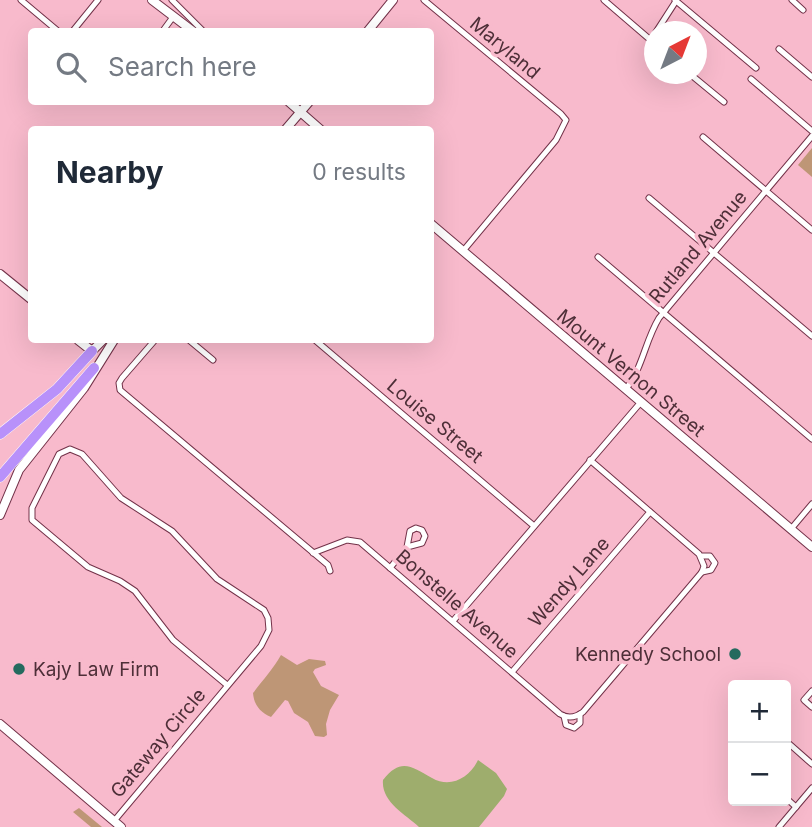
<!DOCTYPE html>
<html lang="en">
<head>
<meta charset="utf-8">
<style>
	body { margin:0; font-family:Inter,sans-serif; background:#f2f2f3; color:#1f2937 }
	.controls { position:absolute; right:21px; bottom:21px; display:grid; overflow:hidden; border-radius:7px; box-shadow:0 7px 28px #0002 }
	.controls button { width:63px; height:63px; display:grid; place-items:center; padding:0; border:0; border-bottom:2px solid #e0e1e3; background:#fff; color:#1f2937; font:35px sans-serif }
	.compass { position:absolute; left:644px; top:21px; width:63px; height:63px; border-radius:50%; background:#fff; box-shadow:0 7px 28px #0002; rotate:42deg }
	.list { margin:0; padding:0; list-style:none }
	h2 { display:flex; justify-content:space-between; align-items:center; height:91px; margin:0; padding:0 28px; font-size:30px }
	h2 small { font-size:23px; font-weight:400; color:#747a83 }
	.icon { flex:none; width:38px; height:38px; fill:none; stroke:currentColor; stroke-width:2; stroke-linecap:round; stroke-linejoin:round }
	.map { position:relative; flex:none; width:812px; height:827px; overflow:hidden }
	.search { position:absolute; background:#fff; box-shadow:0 7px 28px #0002; left:28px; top:28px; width:406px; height:77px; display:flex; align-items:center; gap:18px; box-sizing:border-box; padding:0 24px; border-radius:7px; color:#747a83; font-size:26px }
	.panel { position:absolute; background:#fff; box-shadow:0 7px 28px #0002; left:28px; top:126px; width:406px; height:217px; border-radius:7px }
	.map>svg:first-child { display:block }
	.green { fill:#be9676 }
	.water { fill:#9ead6d }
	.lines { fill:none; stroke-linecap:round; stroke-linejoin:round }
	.street-casing { stroke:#733249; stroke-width:7 }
	.secondary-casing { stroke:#733249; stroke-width:10 }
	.highway-casing { stroke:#fff; stroke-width:11 }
	.street { stroke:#fff; stroke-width:5 }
	.secondary { stroke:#fff; stroke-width:8 }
	.highway { stroke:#b891fa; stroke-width:10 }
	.poi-dot { fill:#246a5e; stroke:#f8bacc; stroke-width:2.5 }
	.labels { text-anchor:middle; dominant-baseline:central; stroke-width:7; stroke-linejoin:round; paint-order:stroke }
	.street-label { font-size:19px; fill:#4e2f38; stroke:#f8bacc }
	.poi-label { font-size:19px; fill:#4e2f38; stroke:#f8bacc; text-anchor:end }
</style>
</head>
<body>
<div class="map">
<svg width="812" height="827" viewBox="0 0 812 827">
	<rect width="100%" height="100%" fill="#f8bacc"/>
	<g class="green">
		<polygon points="812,148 812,177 798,165"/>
		<path d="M 281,655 L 297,665 L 309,659 L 325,661 L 326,665 L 315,669 L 313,672 L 321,686 L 339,695 L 330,710 L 326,724 L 327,735 L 324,737 L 315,736 L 308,722 L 294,713 L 288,701 L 285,700 L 271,717 C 260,712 254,705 253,693 C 263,680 273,669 281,655 Z"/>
		<polygon points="79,808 102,827 91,827 73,812"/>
	</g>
	<path class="water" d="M 478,760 L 496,773 L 507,789 L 504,796 L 479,827 L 419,827 C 405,814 381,802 383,780 C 401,757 412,767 432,778 C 451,789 470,777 478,760 Z"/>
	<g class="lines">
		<g class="street-casing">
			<g id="street">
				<polyline points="21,0 59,32"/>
				<polyline points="172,0 204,32"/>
				<polyline points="424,0 561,114 566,120 556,140 463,251"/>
				<polyline points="604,0 654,43"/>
				<polyline points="675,0 756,68"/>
				<polyline points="792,0 803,10"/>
				<polyline points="72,32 98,0"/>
				<polyline points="162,32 173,17"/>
				<polyline points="656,32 676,1"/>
				<polyline points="779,49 812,77"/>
				<polyline points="690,74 724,102"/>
				<polyline points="751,79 812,131"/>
				<polyline points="703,137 812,230"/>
				<polyline points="649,198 812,336"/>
				<polyline points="598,257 812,439"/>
				<polyline points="155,340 122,378 119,383 120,390 328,565 330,571"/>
				<polyline points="189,340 213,360"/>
				<polyline points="315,340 534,526"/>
				<path d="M 626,389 C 643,367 645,341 659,318 L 812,136"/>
				<polyline points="791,529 812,504"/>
				<path d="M 313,553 L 347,540 L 360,542 L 560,714 C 568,719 575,718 583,712 L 702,572 L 704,566 L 699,554 L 590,460"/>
				<polyline points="701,556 710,556 715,563 711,570 702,572"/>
				<polyline points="390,568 407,547 422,543 425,536 422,530 416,528 410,531 407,547"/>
				<polyline points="453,621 641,402"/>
				<polyline points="512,672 650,512"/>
				<polyline points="812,691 804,700 812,707"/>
				<polyline points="564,716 566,725 574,728 580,723 580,714"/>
				<polyline points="786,741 812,764"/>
				<polyline points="786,798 796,807"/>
				<polyline points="114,821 261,646 269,630 268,618 264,610 217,579 172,531 121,498 82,454 70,449 59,454 32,508 32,520 88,567 120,581 135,591 173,640 227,685"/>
				<polyline points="779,827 812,788"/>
			</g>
		</g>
		<g class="secondary-casing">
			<g id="secondary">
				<polyline points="152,0 194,32"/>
				<polyline points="367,32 393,0"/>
				<polyline points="289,102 321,130"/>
				<polyline points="285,130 309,102"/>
				<polyline points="430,223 812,547"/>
				<polyline points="0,274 32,300"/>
				<polyline points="78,340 92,351 103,340"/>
				<polyline points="0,515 19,470 84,388 114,340"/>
				<polyline points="0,724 121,827"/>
			</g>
		</g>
		<g class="highway-casing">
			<g id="highway">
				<polyline points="0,434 57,389 92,351"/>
				<polyline points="0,477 94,368"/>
			</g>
		</g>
		<use href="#street" class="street"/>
		<use href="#secondary" class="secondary"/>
		<use href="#highway" class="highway"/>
	</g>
	<g class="poi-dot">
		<circle cx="735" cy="654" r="7"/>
		<circle cx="19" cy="669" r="7"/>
	</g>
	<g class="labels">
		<g class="street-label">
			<text transform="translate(505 48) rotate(40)">Maryland</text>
			<text transform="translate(698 247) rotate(-50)">Rutland Avenue</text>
			<text transform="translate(631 373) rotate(40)">Mount Vernon Street</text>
			<text transform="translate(435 421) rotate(40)">Louise Street</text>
			<text transform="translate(569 582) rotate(-49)">Wendy Lane</text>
			<text transform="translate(457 604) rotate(41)">Bonstelle Avenue</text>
			<text transform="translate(158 743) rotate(-50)">Gateway Circle</text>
		</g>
		<g class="poi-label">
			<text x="721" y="654">Kennedy School</text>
			<text x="33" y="669" text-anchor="start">Kajy Law Firm</text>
		</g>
	</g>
</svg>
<div class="controls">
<button>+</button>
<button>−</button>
</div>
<svg class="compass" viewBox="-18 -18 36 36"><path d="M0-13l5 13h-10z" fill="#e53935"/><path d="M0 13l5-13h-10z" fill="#747a83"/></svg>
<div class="search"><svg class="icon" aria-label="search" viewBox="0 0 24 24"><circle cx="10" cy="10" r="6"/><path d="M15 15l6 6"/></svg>Search here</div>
<section class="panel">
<h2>Nearby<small>0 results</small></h2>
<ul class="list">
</ul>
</section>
</div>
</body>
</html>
